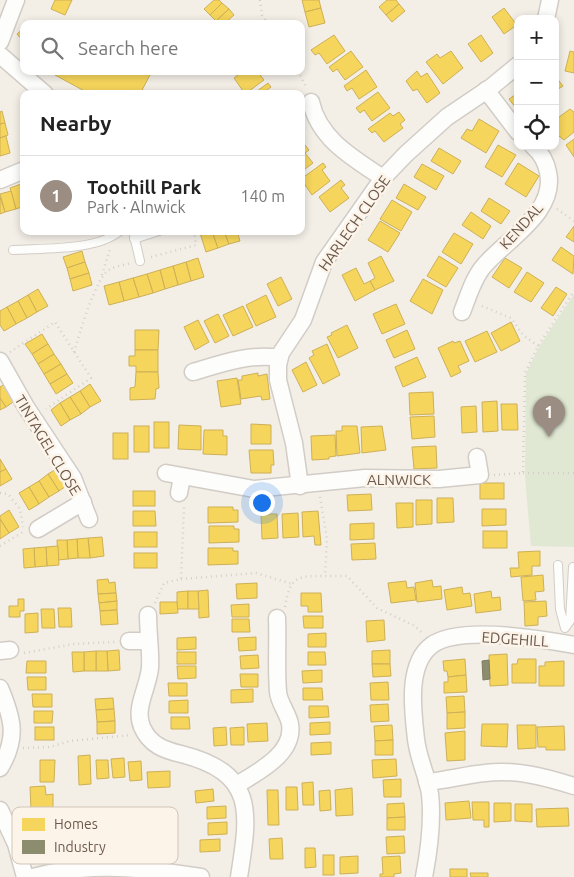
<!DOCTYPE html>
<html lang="en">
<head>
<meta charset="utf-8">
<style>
	body { margin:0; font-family:Ubuntu,sans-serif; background:#f6f6f6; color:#222 }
	.controls { position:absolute; right:15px; top:15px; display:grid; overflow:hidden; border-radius:10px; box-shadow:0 2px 8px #0003 }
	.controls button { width:45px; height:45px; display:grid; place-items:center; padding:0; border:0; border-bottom:1px solid #e0e0e0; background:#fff; color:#222; font:25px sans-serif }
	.you { position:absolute; left:261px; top:502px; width:18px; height:18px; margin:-12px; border:4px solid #fff; border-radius:50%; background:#1a73e8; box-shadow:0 0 0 8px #1a73e833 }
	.badge { display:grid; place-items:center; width:32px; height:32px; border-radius:50%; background:#9b8d82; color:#fff; font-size:16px; font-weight:700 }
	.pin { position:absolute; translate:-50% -41px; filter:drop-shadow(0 1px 2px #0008) }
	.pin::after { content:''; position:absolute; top:26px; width:18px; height:15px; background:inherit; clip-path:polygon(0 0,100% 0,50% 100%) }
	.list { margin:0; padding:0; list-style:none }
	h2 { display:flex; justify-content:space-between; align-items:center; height:65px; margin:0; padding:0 20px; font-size:21px }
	h2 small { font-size:16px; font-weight:400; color:#767676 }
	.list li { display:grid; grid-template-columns:32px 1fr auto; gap:15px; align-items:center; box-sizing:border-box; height:80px; padding:0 20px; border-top:1px solid #e0e0e0 }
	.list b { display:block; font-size:19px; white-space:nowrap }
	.list p { margin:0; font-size:16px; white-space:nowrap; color:#767676 }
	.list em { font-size:16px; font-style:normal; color:#767676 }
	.icon { flex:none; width:28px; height:28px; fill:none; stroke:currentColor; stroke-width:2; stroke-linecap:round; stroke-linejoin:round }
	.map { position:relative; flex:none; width:574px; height:877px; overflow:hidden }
	.search { position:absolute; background:#fff; box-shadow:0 2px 8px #0003; left:20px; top:20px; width:285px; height:55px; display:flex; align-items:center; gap:12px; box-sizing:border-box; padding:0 18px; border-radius:10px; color:#767676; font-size:19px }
	.panel { position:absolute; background:#fff; box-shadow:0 2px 8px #0003; left:20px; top:90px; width:285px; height:145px; border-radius:10px }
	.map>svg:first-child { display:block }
	.green { fill:#e0e8d3 }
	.homes { fill:#f6d55c; stroke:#cdb057 }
	.industry { fill:#8c8c6e; stroke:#827c64 }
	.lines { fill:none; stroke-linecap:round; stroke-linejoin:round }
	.lane-casing { stroke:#d2ccc6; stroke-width:10 }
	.street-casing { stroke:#d2ccc6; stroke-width:19 }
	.path { stroke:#d4cfca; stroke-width:2.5; stroke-dasharray:1 4; stroke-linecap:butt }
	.lane { stroke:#fdfdfb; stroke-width:8 }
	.street { stroke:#fdfdfb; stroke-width:16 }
	.labels { text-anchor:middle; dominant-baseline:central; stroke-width:5; stroke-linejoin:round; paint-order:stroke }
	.street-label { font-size:15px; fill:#6c584c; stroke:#fcf4e8 }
	.key { fill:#fcf4e8; stroke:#d1c5b9; stroke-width:1 }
	.key-label { font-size:14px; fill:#6c584c }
</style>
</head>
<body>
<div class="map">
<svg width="574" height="877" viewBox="0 0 574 877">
	<rect width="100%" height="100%" fill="#f3efe7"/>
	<polygon class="green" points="574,294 574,547 531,546 525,477 526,374 539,347"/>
	<g class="homes">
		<polygon points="55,0 72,0 65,15 51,9"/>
		<polygon points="214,0 219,0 222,3 210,15 204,9"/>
		<polygon points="302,0 319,0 321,8 305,12"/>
		<polygon points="387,0 396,0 399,4 386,15 379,7"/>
		<polygon points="222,3 229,9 216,21 210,15"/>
		<polygon points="399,4 405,11 392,22 386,15"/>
		<polygon points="321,8 325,23 309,27 305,12"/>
		<polygon points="504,8 517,25 504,34 492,17"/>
		<polygon points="229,9 234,15 224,24 219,24 216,21"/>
		<polygon points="24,28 24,42 17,34"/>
		<polygon points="334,35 345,51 327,64 319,53 315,55 311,50"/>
		<polygon points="481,35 493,53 481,62 468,44"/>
		<polygon points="351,51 363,67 345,80 337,69 333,72 329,67"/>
		<polygon points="451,51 463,68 443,84 426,62 437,54 440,58"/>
		<polygon points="570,51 574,52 574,73 565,71"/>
		<polygon points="366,70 377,87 359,99 352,88 347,91 344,86"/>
		<polygon points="56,71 119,73 152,71 140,94 90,94 55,75"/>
		<polygon points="243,71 257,71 264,80 245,94 234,78"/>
		<polygon points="417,71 421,77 427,73 440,93 427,103 417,89 413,91 406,81"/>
		<polygon points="555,76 563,86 555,91"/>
		<polygon points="268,83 271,87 267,90 270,94 253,94"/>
		<polygon points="378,92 390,108 372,121 364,110 360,113 356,108"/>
		<polygon points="518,93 518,111 509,99"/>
		<polygon points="570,109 574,112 574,132 564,140 555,133 555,120"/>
		<polygon points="2,111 5,123 0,124 0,112"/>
		<polygon points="399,112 405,120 400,124 403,128 384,142 375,131 372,133 368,129 390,113 393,116"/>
		<polygon points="479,119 499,131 486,153 461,138 467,129 472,131"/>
		<polygon points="5,123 8,135 0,138 0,124"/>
		<polygon points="6,136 10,153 0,156 0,138"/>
		<polygon points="574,139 574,157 566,145"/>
		<polygon points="305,145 309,150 305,153 313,163 301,172 301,148"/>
		<polygon points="498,145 516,155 502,177 485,167"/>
		<polygon points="439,148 461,161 453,174 431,161"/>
		<polygon points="323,163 326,167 322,170 330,181 312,195 301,179"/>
		<polygon points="518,163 539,176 526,197 505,184"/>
		<polygon points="422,164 444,176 436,190 414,177"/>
		<polygon points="341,180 345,185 341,188 349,198 330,212 319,197"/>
		<polygon points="21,184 24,206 16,209 10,188"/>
		<polygon points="404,184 426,197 418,210 396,198"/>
		<polygon points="11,191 16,209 5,212 0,194"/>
		<polygon points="0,197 5,212 0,214"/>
		<polygon points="489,198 510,211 501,224 481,211"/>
		<polygon points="392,200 412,212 401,231 380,219"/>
		<polygon points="471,212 491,226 483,239 462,225"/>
		<polygon points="380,221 400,233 388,252 368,240"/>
		<polygon points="574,226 574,242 566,237"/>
		<polygon points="207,231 212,231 218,248 206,252 200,233"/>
		<polygon points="212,231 224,231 229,244 218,248"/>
		<polygon points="224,231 237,231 240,241 229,244"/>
		<polygon points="454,233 473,244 461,264 442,252"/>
		<polygon points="561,247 574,256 573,274 552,260"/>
		<polygon points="82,251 85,262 67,268 63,257"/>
		<polygon points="381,256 394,281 375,290 370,281 375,278 368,263"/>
		<polygon points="439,256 458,268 446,287 427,276"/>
		<polygon points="198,258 204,277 191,281 186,262"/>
		<polygon points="505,258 522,268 509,288 492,277"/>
		<polygon points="85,262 89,273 70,279 67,268"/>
		<polygon points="186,262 191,281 178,285 173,266"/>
		<polygon points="173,266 178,285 165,289 160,270"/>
		<polygon points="356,268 364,284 370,281 375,290 355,301 342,275"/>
		<polygon points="160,270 165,289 153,293 147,274"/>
		<polygon points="527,272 544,283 531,302 514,292"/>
		<polygon points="89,273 92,285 73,291 70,279"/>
		<polygon points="147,274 153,293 139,297 133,278"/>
		<polygon points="281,277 292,299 278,306 267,284"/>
		<polygon points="133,278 139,297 124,301 119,282"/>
		<polygon points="423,279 443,290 432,314 410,301"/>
		<polygon points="119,282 124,301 109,305 104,286"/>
		<polygon points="556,287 567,294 553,316 541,308"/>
		<polygon points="38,289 48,306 37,312 28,295"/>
		<polygon points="28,295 37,312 27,318 18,301"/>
		<polygon points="266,295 276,317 256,326 246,305"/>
		<polygon points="18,301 27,318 16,324 7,307"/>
		<polygon points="396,304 405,324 382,334 373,314"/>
		<polygon points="243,306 253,327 233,336 223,315"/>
		<polygon points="7,307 16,324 4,331 0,325 0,311"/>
		<polygon points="218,314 229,336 215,343 204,321"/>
		<polygon points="198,320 209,342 195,350 184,327"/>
		<polygon points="511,322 520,341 501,351 491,333"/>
		<polygon points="347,325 358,348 338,358 327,337 332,335 331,333"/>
		<polygon points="135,330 159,330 158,350 135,350"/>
		<polygon points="407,330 415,349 394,358 386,340"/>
		<polygon points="487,331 497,352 475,362 465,341"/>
		<polygon points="42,334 48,344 32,354 25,344"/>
		<polygon points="453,341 454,343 460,341 469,361 458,366 461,372 451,377 438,348"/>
		<polygon points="48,344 54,354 38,364 32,354"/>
		<polygon points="327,344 340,375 323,384 309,358 314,355 312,351"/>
		<polygon points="135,350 158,350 158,372 136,372 136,366 129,366 129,356 135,356"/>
		<polygon points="54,354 61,364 44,374 38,364"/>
		<polygon points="417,357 426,377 403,387 395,367"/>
		<polygon points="306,362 317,385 303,392 292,370"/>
		<polygon points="61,364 67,374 50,384 44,374"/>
		<polygon points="136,372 158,372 159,388 156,389 155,399 130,400 130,388 135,387"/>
		<polygon points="258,373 258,376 267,374 270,399 262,400 261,396 241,399 238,380 242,380 242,376"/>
		<polygon points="67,374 73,383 56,394 50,384"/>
		<polygon points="237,378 241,404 221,407 217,381"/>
		<polygon points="5,384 16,400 6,407 0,398 0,387"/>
		<polygon points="90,384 101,401 90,407 80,391"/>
		<polygon points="80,391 90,407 81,414 70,397"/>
		<polygon points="433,392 434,414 410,415 409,393"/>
		<polygon points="70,397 81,414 70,420 60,403"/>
		<polygon points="0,398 6,407 0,410"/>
		<polygon points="497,401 498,431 483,432 482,402"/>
		<polygon points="60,403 70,420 61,426 51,410"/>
		<polygon points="501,404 517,404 518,430 502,430"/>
		<polygon points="476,406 477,432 462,433 461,407"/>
		<polygon points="434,416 435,437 412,439 410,417"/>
		<rect x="154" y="422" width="15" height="26"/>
		<polygon points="251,424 271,425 271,444 251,444"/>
		<polygon points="179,425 201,426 201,450 178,449"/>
		<rect x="134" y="426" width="15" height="26"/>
		<polygon points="342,426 357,426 360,453 337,456 336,431 342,431"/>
		<polygon points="382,426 386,450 362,453 361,427"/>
		<polygon points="204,430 223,430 223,436 227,436 227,455 203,454"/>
		<rect x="113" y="433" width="15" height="26"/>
		<polygon points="335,435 336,456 329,457 329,459 312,460 311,436"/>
		<polygon points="436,446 437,468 414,469 412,447"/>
		<polygon points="249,450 273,450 274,465 271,465 271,473 251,473"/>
		<polygon points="0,459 6,469 0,472"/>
		<polygon points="58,468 69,484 59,491 48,474"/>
		<polygon points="6,469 12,479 0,486 0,472"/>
		<polygon points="48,474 59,491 49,497 39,481"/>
		<polygon points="39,481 49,497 39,504 29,487"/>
		<rect x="480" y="483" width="24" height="16"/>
		<polygon points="29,487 39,504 29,510 19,493"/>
		<rect x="133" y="491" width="22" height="15"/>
		<polygon points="371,494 372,510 348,511 347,495"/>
		<polygon points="437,498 453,498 454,522 437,523"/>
		<polygon points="416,500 432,500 432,524 416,525"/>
		<polygon points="396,503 413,503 413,527 397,528"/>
		<polygon points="208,507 233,507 233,510 238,510 238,522 208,523"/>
		<polygon points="482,509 506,509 506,525 482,526"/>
		<polygon points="9,510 19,527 9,533 0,519 0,516"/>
		<polygon points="133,511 155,511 156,526 133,526"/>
		<polygon points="318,511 321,545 315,545 314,536 303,537 302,512"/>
		<polygon points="298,513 299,537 283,538 282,514"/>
		<polygon points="261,514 277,514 278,538 262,539"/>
		<polygon points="0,519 9,533 0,539"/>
		<polygon points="374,523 374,539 350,540 350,524"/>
		<polygon points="209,526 234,526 234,529 239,529 239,542 209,543"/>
		<rect x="483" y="531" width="24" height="17"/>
		<rect x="134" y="532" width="23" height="15"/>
		<polygon points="102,537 104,556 90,558 88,538"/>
		<polygon points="88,538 90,558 78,558 77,539"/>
		<polygon points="77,539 78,558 68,559 67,540"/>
		<polygon points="57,540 67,540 68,559 58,560"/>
		<polygon points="375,543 376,559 352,560 351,544"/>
		<polygon points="58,546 59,565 47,566 46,547"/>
		<polygon points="46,547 47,566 35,567 34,548"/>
		<polygon points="34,548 35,567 24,568 23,549"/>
		<polygon points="208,548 233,548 233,551 238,551 238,564 208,565"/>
		<polygon points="540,551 540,566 532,566 532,575 511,577 510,568 519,568 518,552"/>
		<rect x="134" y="553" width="23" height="15"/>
		<polygon points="543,575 544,591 535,592 536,600 523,601 521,577"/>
		<polygon points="108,579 109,583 115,582 116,593 98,594 97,580"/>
		<polygon points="432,580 433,587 441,586 442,599 417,602 415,583"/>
		<polygon points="406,581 407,588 414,587 416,600 391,603 388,583"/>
		<polygon points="257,583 257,598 237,599 236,584"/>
		<polygon points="462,587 463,594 470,593 472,606 447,610 444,590"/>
		<polygon points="208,590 209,617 199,618 198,591"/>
		<polygon points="188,591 188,609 177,609 177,592"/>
		<polygon points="188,591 198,591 199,609 188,609"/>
		<polygon points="491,591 492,598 500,597 501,610 476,613 474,594"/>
		<polygon points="116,593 117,601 99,603 98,594"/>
		<polygon points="301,593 321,593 322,612 308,612 308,606 301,606"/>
		<polygon points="18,599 24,599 24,611 20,611 20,617 9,617 9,606 18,606"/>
		<polygon points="117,601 117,610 100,611 99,603"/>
		<polygon points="546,601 547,616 538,617 538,625 525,626 524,602"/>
		<polygon points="160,602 177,602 178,613 160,614"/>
		<polygon points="249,604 249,617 232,617 231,605"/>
		<polygon points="58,608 71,608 72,627 59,627"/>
		<polygon points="41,609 54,609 55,628 42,628"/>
		<polygon points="117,610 118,624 101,625 100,611"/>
		<polygon points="38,613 38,632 25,633 25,614"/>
		<polygon points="303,616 323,616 323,628 304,628"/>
		<polygon points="232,619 249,619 250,632 232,632"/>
		<polygon points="384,620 385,640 367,642 366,621"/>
		<polygon points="326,633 326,647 308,647 308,634"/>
		<polygon points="196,637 196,649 177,650 177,638"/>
		<polygon points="256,637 256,650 239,651 238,638"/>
		<polygon points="119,650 120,670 108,671 107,651"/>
		<polygon points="390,650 390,664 372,664 372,651"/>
		<polygon points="96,651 107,651 108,671 96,671"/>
		<polygon points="96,651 96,671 84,671 84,652"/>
		<polygon points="72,652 84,652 84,671 73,672"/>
		<rect x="177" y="652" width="19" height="12"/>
		<polygon points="308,652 325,652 326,665 308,665"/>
		<polygon points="507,654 508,685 490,686 489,655"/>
		<polygon points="258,655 259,668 241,669 240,656"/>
		<polygon points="465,659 466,675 448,677 447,671 444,671 443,661"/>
		<polygon points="518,659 536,659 536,683 512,683 512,664 517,664"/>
		<polygon points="27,661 46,661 46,673 26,673"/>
		<polygon points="564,661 564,686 539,686 539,666 545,666 545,662"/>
		<polygon points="372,664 390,664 391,676 373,677"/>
		<polygon points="177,666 196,666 196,678 178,679"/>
		<polygon points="322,670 322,682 303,683 302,671"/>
		<polygon points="240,674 258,674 258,687 241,687"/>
		<polygon points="466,675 467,692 444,693 444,682 448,682 448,677"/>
		<polygon points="27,677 46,677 46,690 28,690"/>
		<polygon points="388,682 389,700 371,700 370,683"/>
		<polygon points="168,683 187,683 187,696 169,696"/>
		<polygon points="303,688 322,688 323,700 303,700"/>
		<polygon points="253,689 253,702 231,703 231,690"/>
		<polygon points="32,694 52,694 52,707 33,707"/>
		<polygon points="464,696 465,712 447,713 446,697"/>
		<polygon points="113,698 114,709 96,710 95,699"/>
		<polygon points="188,700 188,713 169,713 169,701"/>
		<polygon points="388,704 389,721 371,722 370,705"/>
		<polygon points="309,706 328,706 329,717 309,718"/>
		<polygon points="114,709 115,721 97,722 96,710"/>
		<polygon points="34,711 53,711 52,723 34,723"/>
		<polygon points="465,712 465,728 447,729 447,713"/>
		<polygon points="171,717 189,717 190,729 171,729"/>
		<polygon points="115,721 115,733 97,734 97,722"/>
		<polygon points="330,722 330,734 310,735 310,723"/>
		<polygon points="267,723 268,741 248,742 247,724"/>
		<polygon points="482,724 508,724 507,747 481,746"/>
		<polygon points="392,725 393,740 375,741 374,726"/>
		<polygon points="517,725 536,725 536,748 518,749"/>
		<polygon points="564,726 565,750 546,750 546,747 538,747 537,727"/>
		<rect x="35" y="727" width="19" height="13"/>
		<polygon points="226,727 227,745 214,746 213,728"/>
		<polygon points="244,727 244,745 231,745 230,728"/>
		<polygon points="465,731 465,760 447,761 445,733"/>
		<polygon points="393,740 393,755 375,755 375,741"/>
		<polygon points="331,742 331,754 311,755 311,743"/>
		<polygon points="90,755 91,784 79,785 78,756"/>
		<polygon points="124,758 125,777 113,778 111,759"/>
		<polygon points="396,759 397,776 373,778 372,760"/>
		<polygon points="40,760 55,760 54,782 40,782"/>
		<polygon points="96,760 108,760 109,778 97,779"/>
		<polygon points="141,761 142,780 130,781 128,762"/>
		<polygon points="170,771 170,787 148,788 147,772"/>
		<polygon points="401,779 401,797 384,797 383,780"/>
		<polygon points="313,782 314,805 303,805 302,783"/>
		<polygon points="45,786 46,795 53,794 53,809 31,810 30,787"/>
		<polygon points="286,787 297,787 298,810 286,810"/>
		<polygon points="352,788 353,815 336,816 335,790"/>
		<polygon points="213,789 214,801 196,803 195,791"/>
		<polygon points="267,790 278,790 279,825 268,825"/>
		<polygon points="330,790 331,810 320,811 319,791"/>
		<polygon points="469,801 471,818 446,820 445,803"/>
		<polygon points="472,802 489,802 489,827 484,827 484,820 473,820"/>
		<polygon points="404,803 405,817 387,818 387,804"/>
		<polygon points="494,803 511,803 511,821 494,822"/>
		<polygon points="515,804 532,804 532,822 515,821"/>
		<polygon points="226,806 226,818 207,819 207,807"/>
		<polygon points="568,808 569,826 537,827 536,809"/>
		<polygon points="405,817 405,830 387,830 387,818"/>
		<polygon points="227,822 227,834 208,835 208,823"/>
		<polygon points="404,836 405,853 387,854 386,837"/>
		<polygon points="282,838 283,859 270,859 269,839"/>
		<polygon points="220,839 220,851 200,852 200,840"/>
		<polygon points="305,848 315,848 316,867 305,868"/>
		<rect x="323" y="855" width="11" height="20"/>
		<polygon points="358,856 358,873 340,874 340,857"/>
		<polygon points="400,856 401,873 394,874 394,877 380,877 380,874 383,874 382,857"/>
		<rect x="450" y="869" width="17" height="8"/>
		<polygon points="470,873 488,873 488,877 471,877"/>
	</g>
	<polygon class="industry" points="489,660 490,679 483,680 482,661"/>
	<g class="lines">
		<g class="lane-casing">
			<g id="lane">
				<polyline points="133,231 140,261"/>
				<polyline points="134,239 159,231"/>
				<path d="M 13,250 C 43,248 96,251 120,231"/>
				<polyline points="558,565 560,609 565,628 570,621 573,567"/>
			</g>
		</g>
		<g class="street-casing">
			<g id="street">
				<polyline points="546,19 550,0"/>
				<polyline points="0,42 16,0"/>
				<polyline points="0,55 45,94"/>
				<polyline points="486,90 518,132"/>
				<path d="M 311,102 C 319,139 353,158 383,178"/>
				<polyline points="0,180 24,170"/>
				<path d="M 462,312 C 468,297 473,279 483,267 C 505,240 557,213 548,172 C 546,162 541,153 533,146"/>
				<polyline points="0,361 26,407 73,478 89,519"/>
				<path d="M 193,372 C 220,364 250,353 279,358"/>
				<polyline points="166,473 254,489 365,478 439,479 480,475 477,457"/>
				<polyline points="300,486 294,443 278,380 278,365 281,353 303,320 324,262 383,178 406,154 447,117 490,88 518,65"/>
				<polyline points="179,493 182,477"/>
				<polyline points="38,529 83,502"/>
				<path d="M 148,615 C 148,633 151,651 150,668 C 148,688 134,708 142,727 C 150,745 164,750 181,754 C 257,773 249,813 239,877"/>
				<polyline points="129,641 148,641"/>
				<polyline points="0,651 10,650"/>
				<path d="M 0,688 C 13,719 18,738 0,768"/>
				<path d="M 427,782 C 447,780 466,775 485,773 C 516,769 545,777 574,786"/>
				<path d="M 237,785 C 257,772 295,754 290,724 C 288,713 279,703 278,692 C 276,667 278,642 277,618"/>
				<polyline points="0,810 16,844 25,877"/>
				<path d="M 33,877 C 89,862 145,868 201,877"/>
				<path d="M 424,877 C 429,851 433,821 430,794 C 427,775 418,758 416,739 C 413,712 406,664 432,645 C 460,625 542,639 574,645"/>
			</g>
		</g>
		<g class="path">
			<polyline points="260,0 262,15 268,24"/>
			<polyline points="298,71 307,89"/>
			<polyline points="557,209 574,221"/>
			<polyline points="151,257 196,245 194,231"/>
			<polyline points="102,275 110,249"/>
			<polyline points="482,306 511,318 523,335 538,346"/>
			<polyline points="10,352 55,322 91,378 46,409"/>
			<path d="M 74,352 C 79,336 96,276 109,270 C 115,266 124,265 131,263"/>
			<polyline points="523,473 574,473"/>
			<polyline points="494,475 523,473 525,373 538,346 574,291"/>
			<polyline points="0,493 8,494 20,509 23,527"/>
			<polyline points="320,497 327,539 325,576 347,576 377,608 415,626 422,633"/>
			<polyline points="0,546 23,532"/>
			<polyline points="181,579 256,573 292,584"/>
			<polyline points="155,603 164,583 181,579 184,507"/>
			<path d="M 285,607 C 290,576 297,576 325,576"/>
			<polyline points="24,653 74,644 115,642"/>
			<polyline points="23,748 50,747 70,741 131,735"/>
		</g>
		<use href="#lane" class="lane"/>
		<use href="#street" class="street"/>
	</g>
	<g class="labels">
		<g class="street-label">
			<text transform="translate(354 223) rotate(-55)">HARLECH CLOSE</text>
			<text transform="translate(521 226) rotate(-48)">KENDAL</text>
			<text transform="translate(48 445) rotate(59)">TINTAGEL CLOSE</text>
			<text x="399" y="479">ALNWICK</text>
			<text transform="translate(515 639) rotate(4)">EDGEHILL</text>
		</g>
	</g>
	<rect x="12" y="807" width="166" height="57" rx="8" class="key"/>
	<rect x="22" y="818" width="23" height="13" fill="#f6d55c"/>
	<rect x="22" y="840" width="23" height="14" fill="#8c8c6e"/>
	<g class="key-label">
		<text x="54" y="829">Homes</text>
		<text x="54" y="852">Industry</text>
	</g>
</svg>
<div class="controls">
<button>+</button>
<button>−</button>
<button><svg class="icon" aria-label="locate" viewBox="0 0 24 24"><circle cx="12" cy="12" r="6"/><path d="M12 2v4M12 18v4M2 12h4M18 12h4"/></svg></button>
</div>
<div class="you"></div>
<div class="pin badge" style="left:549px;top:437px">1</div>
<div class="search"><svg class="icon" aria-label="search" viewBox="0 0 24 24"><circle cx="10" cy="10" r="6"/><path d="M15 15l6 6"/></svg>Search here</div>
<section class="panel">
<h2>Nearby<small></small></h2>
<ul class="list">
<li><span class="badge">1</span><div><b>Toothill Park</b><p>Park · Alnwick</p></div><em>140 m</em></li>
</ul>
</section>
</div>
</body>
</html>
